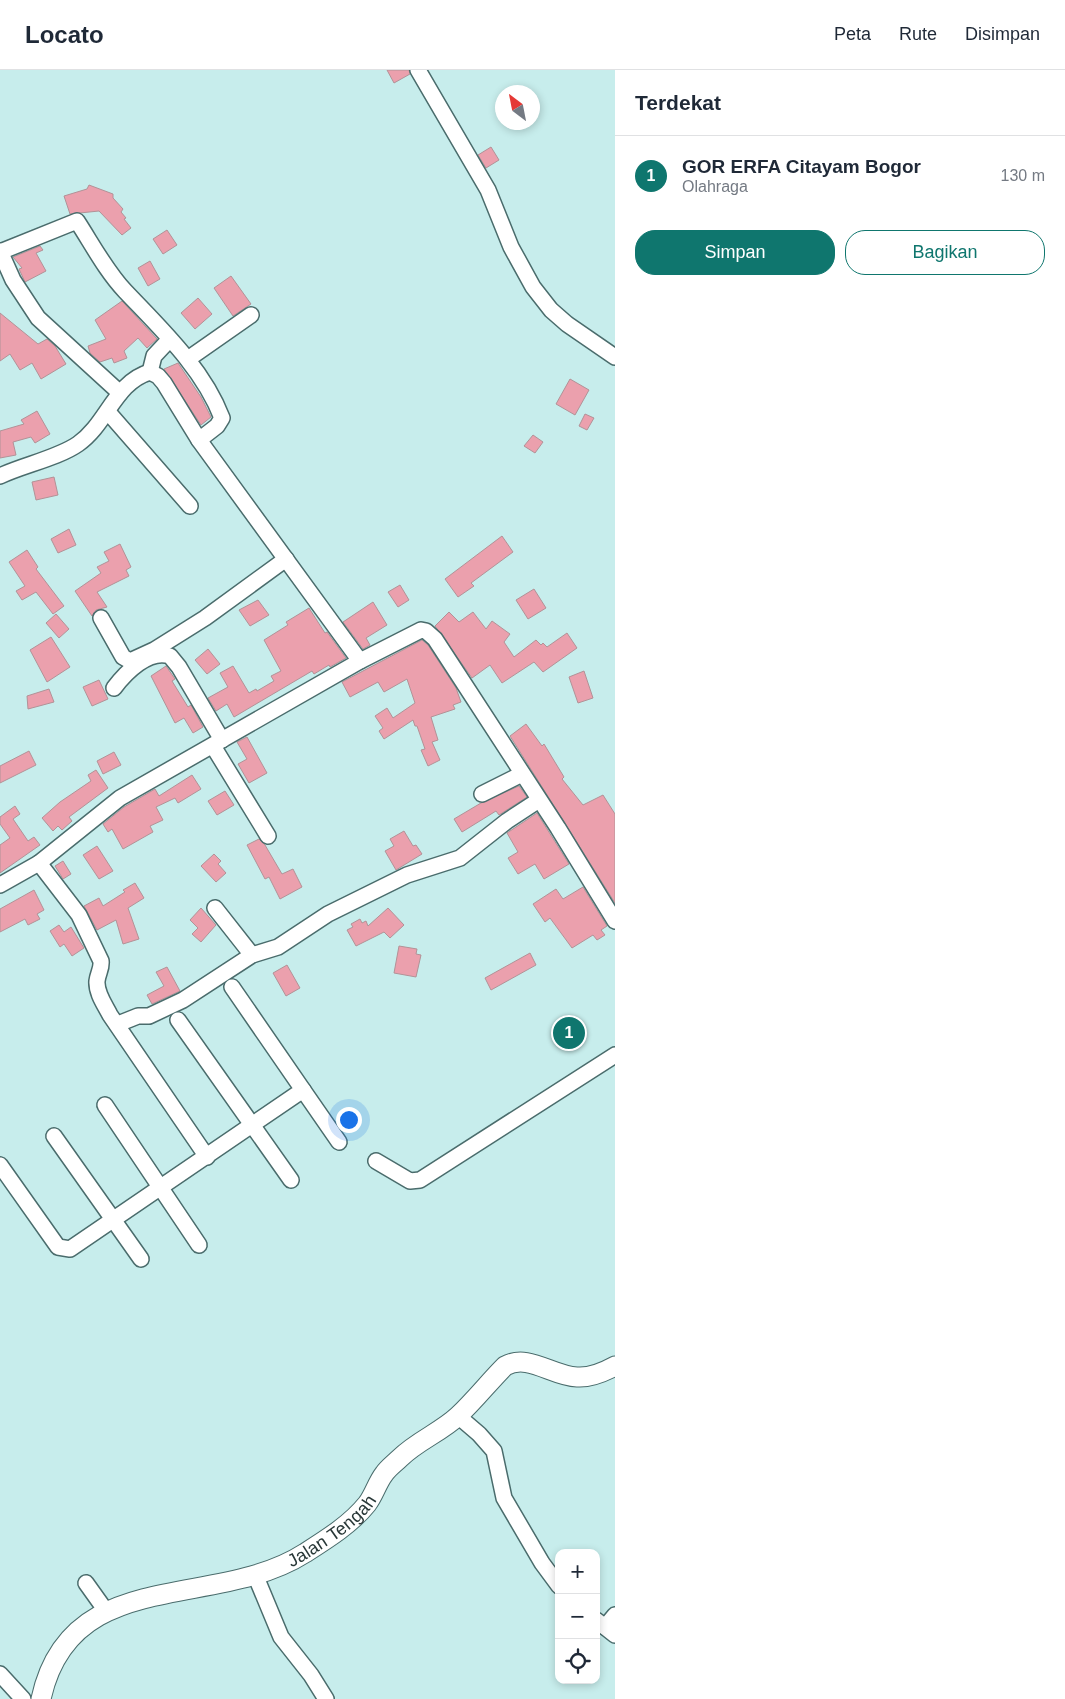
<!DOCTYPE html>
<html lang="id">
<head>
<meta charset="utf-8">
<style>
	body { margin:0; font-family:Helvetica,sans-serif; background:#f6f6f7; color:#1f2937 }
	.controls { position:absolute; right:15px; bottom:15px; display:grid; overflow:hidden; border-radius:10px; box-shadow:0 2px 8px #0003 }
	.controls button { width:45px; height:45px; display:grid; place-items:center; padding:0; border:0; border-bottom:1px solid #e0e1e3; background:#fff; color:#1f2937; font:25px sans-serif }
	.compass { position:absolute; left:495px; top:15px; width:45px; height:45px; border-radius:50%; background:#fff; box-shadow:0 2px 8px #0003; rotate:328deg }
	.you { position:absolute; left:348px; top:1049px; width:18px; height:18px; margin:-12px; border:4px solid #fff; border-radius:50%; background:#1a73e8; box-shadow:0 0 0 8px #1a73e833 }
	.badge { display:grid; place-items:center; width:32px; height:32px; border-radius:50%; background:#0f766e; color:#fff; font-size:16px; font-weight:700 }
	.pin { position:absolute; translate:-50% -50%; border:2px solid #fff; box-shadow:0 1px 5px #0006 }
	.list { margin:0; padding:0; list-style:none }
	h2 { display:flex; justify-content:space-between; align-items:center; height:65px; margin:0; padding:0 20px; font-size:21px }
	h2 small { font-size:16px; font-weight:400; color:#747a83 }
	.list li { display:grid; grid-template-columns:32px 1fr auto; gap:15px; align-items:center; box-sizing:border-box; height:80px; padding:0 20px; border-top:1px solid #e0e1e3 }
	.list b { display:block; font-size:19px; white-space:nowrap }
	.list p { margin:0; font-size:16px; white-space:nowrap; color:#747a83 }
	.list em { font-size:16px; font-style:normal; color:#747a83 }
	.actions { display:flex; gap:10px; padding:15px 20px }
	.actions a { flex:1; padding:11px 0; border:1px solid #0f766e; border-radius:20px; text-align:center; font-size:18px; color:#0f766e }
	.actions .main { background:#0f766e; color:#fff }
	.icon { flex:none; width:28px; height:28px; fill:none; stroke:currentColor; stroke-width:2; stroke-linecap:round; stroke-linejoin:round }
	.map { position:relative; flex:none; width:615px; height:1629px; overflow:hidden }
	header { display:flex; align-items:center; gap:30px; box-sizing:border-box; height:70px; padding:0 25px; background:#fff; border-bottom:1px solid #e0e1e3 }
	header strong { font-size:24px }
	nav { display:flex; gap:28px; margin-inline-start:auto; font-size:18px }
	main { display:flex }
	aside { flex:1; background:#fff }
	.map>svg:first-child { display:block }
	.building { fill:#eba0ad; stroke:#b29297 }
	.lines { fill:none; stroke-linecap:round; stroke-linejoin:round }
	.minor-casing { stroke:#4a6c6c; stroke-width:18 }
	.major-casing { stroke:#4a6c6c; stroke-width:21 }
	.minor { stroke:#fff; stroke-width:15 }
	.major { stroke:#fff; stroke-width:19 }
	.labels { text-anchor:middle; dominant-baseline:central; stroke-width:4; stroke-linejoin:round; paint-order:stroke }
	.street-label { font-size:18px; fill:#293838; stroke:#fff }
</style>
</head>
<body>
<header>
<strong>Locato</strong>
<nav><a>Peta</a><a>Rute</a><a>Disimpan</a></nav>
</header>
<main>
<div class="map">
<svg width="615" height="1629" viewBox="0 0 615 1629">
	<rect width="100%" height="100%" fill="#c7edec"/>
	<g class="building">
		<polygon points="387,0 409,0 410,4 394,13"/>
		<polygon points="491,77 499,90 486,98 478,85"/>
		<polygon points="89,115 113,124 113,128 123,139 121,142 126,148 124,149 131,158 122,165 99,141 70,144 64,126 87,119"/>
		<polygon points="167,160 177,175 163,184 153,169"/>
		<polygon points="40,176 43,180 36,183 46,201 25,212 19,199 22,198 13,187"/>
		<polygon points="150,191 160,209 148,216 138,198"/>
		<polygon points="231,206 251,234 233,246 214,218"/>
		<polygon points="198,228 212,244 195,259 181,243"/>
		<polygon points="122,231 157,269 147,278 138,268 124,281 127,288 114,293 112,288 100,292 90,283 88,276 106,269 95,250"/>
		<polygon points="0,243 38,274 47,269 55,276 66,294 41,309 32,293 20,300 10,284 0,291"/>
		<polygon points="178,293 201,327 211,347 201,355 164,299"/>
		<polygon points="570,309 589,320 575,345 556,334"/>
		<polygon points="37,341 50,364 35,373 31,367 13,372 16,385 0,388 0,361 24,354 21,350"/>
		<polygon points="585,344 594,348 587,360 579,356"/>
		<polygon points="533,365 543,372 535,383 524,376"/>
		<polygon points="54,407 58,425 36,430 32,412"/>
		<polygon points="69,459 76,475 58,483 51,469"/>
		<polygon points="502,466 513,482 471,513 474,516 458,527 445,509"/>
		<polygon points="120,474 131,497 126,500 129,506 97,522 107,537 96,540 92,546 75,521 101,503 97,497 109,491 104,482"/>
		<polygon points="27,480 38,497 36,499 64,536 53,544 36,522 22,530 16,521 25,516 9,492"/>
		<polygon points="400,515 409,530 398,537 388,522"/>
		<polygon points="534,519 546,538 528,549 516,530"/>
		<polygon points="258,530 269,545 250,556 239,540"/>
		<polygon points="373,532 387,555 366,568 370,575 363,579 343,552"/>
		<polygon points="309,538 325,563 327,562 346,588 330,597 329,595 314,604 312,601 234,647 227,634 216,641 208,628 228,617 220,603 233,596 249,623 256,619 257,621 274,611 271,606 281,601 264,570 288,555 286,552"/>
		<polygon points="449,542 459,552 473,542 486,559 492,551 510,564 504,572 514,587 536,570 541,575 543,573 547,577 567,563 577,578 543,602 534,592 502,613 490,595 472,608 435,556"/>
		<polygon points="56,544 69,559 59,568 46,553"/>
		<polygon points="51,567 70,597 47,612 30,580"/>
		<polygon points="422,570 428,575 456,618 461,632 453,635 455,639 431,647 438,670 432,672 440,690 428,696 421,680 425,679 417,656 415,656 413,650 384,669 379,661 383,658 375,646 387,638 393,648 415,633 407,609 384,622 378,612 350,627 342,612"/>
		<polygon points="208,579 220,594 207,604 195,590"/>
		<polygon points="166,596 175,609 172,611 188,637 191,635 203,657 193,663 184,648 175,653 151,606"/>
		<polygon points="584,601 593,628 578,633 569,607"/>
		<polygon points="99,610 108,629 92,636 83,617"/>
		<polygon points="49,619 54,632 28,639 27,626"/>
		<polygon points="526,654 542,676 544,674 564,707 562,709 583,735 603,725 615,744 615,833 510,666"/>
		<polygon points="247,667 267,703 249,713 238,694 247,689 237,672"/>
		<polygon points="29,681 36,695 0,713 0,696"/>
		<polygon points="114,682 121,695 103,704 97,691"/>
		<polygon points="96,700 108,718 69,747 72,751 62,760 58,756 53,761 42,748 60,732 91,711 88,705"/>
		<polygon points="192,705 201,719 178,733 175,728 156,737 163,750 150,756 153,762 123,779 112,759 108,762 103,754 124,737 155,719 159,726"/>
		<polygon points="519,716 527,727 499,745 496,741 462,762 454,749 481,733"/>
		<polygon points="225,721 234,735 217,745 208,731"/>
		<polygon points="15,736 20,744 13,749 28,771 34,767 40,775 0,803 0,775 10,768 0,754 0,747"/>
		<polygon points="537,743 569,794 544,809 535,794 518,804 508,788 518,782 507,763"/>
		<polygon points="404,761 413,776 416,775 422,784 396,800 385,781 394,776 390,769"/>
		<polygon points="259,769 265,775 282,804 293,799 302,817 280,829 269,807 265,809 247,775"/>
		<polygon points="97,776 113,801 99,809 83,785"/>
		<polygon points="214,784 221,791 218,794 226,803 216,812 201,796"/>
		<polygon points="63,791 71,804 63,809 55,796"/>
		<polygon points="135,813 144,828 128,838 139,869 123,874 116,850 97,860 84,836 99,828 103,836 125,822 123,820"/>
		<polygon points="583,817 607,856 601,860 605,865 597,870 593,865 572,878 550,848 545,852 533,834 556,819 563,829"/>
		<polygon points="34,820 44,840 37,844 40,849 28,855 25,849 0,862 0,839"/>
		<polygon points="201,838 216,855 201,872 192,864 198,858 190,850"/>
		<polygon points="388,838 404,855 390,868 384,862 356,876 347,860 353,857 351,854 360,849 362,853 366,851 368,856"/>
		<polygon points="59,855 64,862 71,857 84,878 72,886 64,874 60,877 50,861"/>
		<polygon points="399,876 417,879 416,884 421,885 416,907 394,903"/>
		<polygon points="530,883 536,895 491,920 485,908"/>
		<polygon points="287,895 300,918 286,926 273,903"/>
		<polygon points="167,897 180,921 152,934 147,925 164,916 156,902"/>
	</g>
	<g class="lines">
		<g class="minor-casing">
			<g id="minor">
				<polyline points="418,0 488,120 511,177 533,217 551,240 567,254 615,287"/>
				<polyline points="0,181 13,210 38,248 120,323"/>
				<path d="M 0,182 L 77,151 C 92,174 106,201 125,221 C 160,258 203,298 222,348 L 217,356 L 199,370 L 360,591"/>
				<polyline points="188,289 251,245"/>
				<polyline points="150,302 154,286 169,270"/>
				<polyline points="108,342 190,436"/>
				<path d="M 0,406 C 23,395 58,388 78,374 C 107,354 115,312 150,302 L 158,306 L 164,313 L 199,370"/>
				<polyline points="101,548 123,587 130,591 154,580 205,548 286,489"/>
				<path d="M 114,618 C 126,602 149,579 170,586 L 179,597 L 222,670"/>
				<polyline points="213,676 268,766"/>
				<polyline points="482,724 522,704"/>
				<path d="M 39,793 L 79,845 L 101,891 C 102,898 98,903 97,911 C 96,923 105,935 110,945 L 207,1087"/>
				<polyline points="0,815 39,793 120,728 360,591 421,560 426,561 435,569 558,758 615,851"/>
				<polyline points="215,838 252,885"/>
				<polyline points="178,950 291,1110"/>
				<polyline points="118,954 138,946 149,946 183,930 252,885 278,877 328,844 407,805 460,788 507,751 539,730"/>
				<polyline points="303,1020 339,1072"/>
				<polyline points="105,1035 199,1175"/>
				<polyline points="54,1066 141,1189"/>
				<polyline points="376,1091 410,1111 420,1110 615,985"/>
				<polyline points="0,1095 58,1177 70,1179 303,1020 232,917"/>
				<polyline points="458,1346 479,1364 494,1381 504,1428 542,1493 559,1516"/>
				<polyline points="256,1507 281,1567 311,1605 326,1629"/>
				<polyline points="86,1513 106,1541"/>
				<polyline points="596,1550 615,1565"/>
				<polyline points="605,1557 615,1545"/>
				<polyline points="0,1604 23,1629"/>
			</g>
		</g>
		<g class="major-casing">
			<g id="major">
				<path id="s1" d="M 41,1629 C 70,1494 215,1541 305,1483 C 327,1469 351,1454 367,1434 C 374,1425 377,1413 384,1404 C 388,1398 395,1393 400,1388 C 417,1371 441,1362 458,1346 C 475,1330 489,1312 505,1296 C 528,1283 552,1306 577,1307 C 590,1308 604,1302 615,1296"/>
			</g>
		</g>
		<use href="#minor" class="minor"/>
		<use href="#major" class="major"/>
	</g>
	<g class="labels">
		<g class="street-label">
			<text stroke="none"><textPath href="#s1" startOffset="356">Jalan Tengah</textPath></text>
		</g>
	</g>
</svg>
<div class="controls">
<button>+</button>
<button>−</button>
<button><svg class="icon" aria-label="locate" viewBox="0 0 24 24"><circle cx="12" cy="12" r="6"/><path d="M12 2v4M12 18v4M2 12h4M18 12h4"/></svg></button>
</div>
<svg class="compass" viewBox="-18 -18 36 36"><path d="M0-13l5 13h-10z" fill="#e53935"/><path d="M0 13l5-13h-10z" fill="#747a83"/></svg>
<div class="you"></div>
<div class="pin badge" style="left:569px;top:963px">1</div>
</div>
<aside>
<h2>Terdekat<small></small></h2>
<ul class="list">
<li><span class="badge">1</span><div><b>GOR ERFA Citayam Bogor</b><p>Olahraga</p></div><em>130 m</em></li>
</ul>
<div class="actions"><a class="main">Simpan</a><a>Bagikan</a></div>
</aside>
</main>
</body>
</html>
